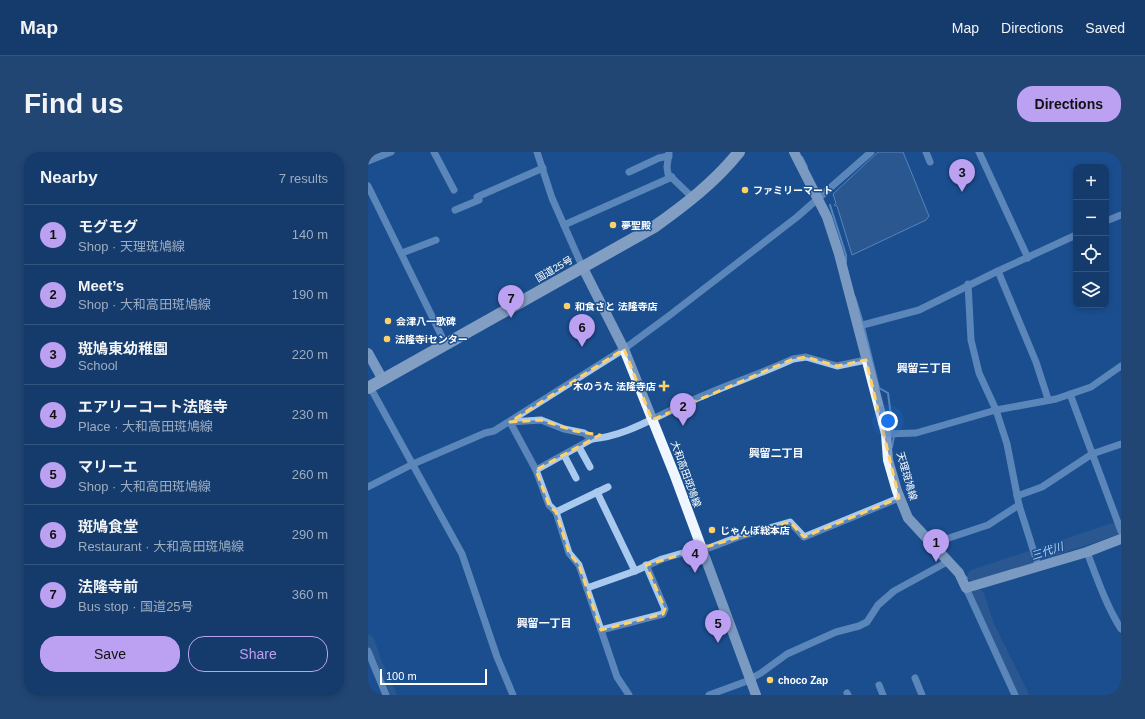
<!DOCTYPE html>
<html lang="en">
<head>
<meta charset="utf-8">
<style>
	body { margin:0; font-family:Helvetica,"Noto Sans JP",sans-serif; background:#214673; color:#f1f3f6 }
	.controls { position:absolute; right:12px; top:12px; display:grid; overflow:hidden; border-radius:8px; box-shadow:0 2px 6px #0003 }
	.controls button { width:36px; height:36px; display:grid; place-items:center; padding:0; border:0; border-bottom:1px solid #33557e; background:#143b6b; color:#f1f3f6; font:20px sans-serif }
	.scale { position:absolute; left:12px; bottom:10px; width:107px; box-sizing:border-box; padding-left:4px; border:2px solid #fff; border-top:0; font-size:11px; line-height:14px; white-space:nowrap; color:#fff; -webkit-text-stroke:3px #1b4f8f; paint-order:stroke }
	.you { position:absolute; left:520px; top:269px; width:14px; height:14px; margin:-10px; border:3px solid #fff; border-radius:50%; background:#1a73e8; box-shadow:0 0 0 6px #1a73e833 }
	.badge { display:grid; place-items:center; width:26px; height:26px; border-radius:50%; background:#bca0f2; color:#111; font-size:13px; font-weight:700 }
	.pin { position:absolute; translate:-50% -33px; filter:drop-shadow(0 1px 2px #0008) }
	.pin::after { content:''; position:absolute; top:21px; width:14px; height:12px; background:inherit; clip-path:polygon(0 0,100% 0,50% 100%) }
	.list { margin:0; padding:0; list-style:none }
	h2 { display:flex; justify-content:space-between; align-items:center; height:52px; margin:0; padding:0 16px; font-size:17px }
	h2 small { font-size:13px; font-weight:400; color:#9dadc1 }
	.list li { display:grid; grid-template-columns:26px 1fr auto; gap:12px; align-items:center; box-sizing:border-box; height:60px; padding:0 16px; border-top:1px solid #33557e }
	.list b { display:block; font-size:15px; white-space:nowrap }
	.list p { margin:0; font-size:13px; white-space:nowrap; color:#9dadc1 }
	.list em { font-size:13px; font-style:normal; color:#9dadc1 }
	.actions { display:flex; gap:8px; padding:12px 16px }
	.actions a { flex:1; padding:9px 0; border:1px solid #bca0f2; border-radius:16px; text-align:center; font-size:14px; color:#bca0f2 }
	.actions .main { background:#bca0f2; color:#111 }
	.icon { flex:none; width:22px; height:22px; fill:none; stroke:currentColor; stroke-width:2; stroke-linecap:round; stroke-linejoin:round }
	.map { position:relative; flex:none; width:753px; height:543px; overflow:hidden; border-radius:16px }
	header { display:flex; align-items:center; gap:24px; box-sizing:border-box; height:56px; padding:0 20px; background:#143b6b; border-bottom:1px solid #33557e }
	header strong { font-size:19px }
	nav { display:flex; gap:22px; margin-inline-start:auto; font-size:14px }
	.intro { display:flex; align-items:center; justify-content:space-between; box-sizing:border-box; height:96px; padding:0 24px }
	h1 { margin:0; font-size:28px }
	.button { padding:10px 18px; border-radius:16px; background:#bca0f2; color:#111; font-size:14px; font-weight:700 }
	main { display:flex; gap:24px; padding:0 24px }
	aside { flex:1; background:#143b6b; border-radius:16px; box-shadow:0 2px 6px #0003 }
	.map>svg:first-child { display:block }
	.water { fill:#3c6290; stroke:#9cc4f0 }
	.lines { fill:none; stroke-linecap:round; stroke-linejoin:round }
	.stream { stroke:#9cc4f0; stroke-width:2 }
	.river { stroke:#3c6290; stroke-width:13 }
	.minor { stroke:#a9c9ee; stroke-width:7 }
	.major { stroke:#f0f6ff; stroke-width:10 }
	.highway { stroke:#fff; stroke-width:12 }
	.marked { fill:none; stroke:#ffd166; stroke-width:3; stroke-dasharray:8 5; stroke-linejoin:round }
	.poi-dot { fill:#ffd166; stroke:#1b4f8f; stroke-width:1.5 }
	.labels { text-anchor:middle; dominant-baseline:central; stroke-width:3; stroke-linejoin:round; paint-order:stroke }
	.poi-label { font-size:10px; font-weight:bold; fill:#fff; stroke:#1b4f8f; text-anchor:start }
	.street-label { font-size:10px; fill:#fff; stroke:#1b4f8f }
	.neighbourhood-label { font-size:11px; font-weight:bold; fill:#fff; stroke:#1b4f8f }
	.water-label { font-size:11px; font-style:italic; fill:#b5d3f5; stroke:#1b4f8f }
</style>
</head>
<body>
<header>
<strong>Map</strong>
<nav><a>Map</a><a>Directions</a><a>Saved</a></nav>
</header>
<div class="intro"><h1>Find us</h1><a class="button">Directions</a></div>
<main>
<aside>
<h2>Nearby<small>7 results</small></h2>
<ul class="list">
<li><span class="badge">1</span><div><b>モグモグ</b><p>Shop · 天理斑鳩線</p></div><em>140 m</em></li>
<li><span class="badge">2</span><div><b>Meet’s</b><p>Shop · 大和高田斑鳩線</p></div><em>190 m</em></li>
<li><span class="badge">3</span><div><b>斑鳩東幼稚園</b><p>School</p></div><em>220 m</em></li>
<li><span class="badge">4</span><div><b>エアリーコート法隆寺</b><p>Place · 大和高田斑鳩線</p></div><em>230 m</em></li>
<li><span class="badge">5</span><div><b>マリーエ</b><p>Shop · 大和高田斑鳩線</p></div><em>260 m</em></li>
<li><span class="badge">6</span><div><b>斑鳩食堂</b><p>Restaurant · 大和高田斑鳩線</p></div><em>290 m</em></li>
<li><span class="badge">7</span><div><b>法隆寺前</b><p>Bus stop · 国道25号</p></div><em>360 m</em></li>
</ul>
<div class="actions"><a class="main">Save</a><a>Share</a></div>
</aside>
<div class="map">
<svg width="753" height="543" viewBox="0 0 753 543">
	<rect width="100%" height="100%" fill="#1b4f8f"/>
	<polygon class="water" points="510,0 535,0 561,64 558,68 484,103 469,54 466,53 468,51 465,42"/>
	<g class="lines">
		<g class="stream">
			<polyline points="434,5 439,15"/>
			<polyline points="462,53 478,103 478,110"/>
			<polyline points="487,145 495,171"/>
			<polyline points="496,175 511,236 520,241 525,280"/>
			<polyline points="524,295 526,284"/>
			<polyline points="597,424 598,426 606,424"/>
		</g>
		<g class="river">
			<polyline points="606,424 753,375"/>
			<polyline points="610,444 620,474 654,543"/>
			<polyline points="0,489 7,510 22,543"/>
		</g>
		<g class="minor">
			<polyline points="66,0 86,38"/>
			<polyline points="169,0 184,46 214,114"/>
			<polyline points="301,0 299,15 300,22 325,46"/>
			<polyline points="558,0 562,10"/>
			<polyline points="611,0 660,106"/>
			<polyline points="0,9 23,0"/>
			<polyline points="261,20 291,6 301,4"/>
			<polyline points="0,34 78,193"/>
			<polyline points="87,58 111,48 109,45 175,16"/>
			<polyline points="738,69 753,63"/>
			<polyline points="196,73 304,25"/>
			<polyline points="34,101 68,88"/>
			<polyline points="630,119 708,83"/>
			<polyline points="600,132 603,188 611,221 628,258 639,292 651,353 670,413"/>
			<polyline points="491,174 551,158 630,119 668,210 680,247"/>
			<polyline points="2,235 94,402 129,505 145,543"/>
			<polyline points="702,242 753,379"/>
			<polyline points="518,282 548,281 628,258 688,247 723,235 753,214"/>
			<polyline points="211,295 222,315"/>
			<polyline points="196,303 208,326"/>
			<polyline points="168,318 224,287"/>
			<polyline points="0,335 45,312 117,281 126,279 256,197 302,163 429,65 503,0"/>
			<polyline points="229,340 267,419"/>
			<polyline points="649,344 674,335 724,302 753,292"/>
			<polyline points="188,360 240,335"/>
			<polyline points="563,392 620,373 651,353"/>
			<path d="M 719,400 C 729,426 738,453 753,477"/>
			<polyline points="219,436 267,419 294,407 332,396 341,396 370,385 422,370 436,385 531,346"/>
			<polyline points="598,436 647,543"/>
			<polyline points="233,478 295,462 297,457 278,413"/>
			<polyline points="0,499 18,543"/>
			<polyline points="547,526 554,543"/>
			<polyline points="382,527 393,521 419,502 468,480 491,474 499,470 510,453 526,439 579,410"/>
			<polyline points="511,533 515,543"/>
			<polyline points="479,541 480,543"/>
			<path d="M 261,543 L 249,525 L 211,413 L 201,401 L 188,360 L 181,353 L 168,318 L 142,270 L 173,268 L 196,277 L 216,281 L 224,287 C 257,284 283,267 312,254 C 349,236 388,224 425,207 L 438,205 L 469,214 L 498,208"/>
			<polyline points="341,543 382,528"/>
		</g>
		<g class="major">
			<polyline points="426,0 459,65 471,102 518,282 520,308 529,339 540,366 591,421 598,436 719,400 753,387"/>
			<polyline points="214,114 256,197 307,324 388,543"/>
			<polyline points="0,201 15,228"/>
		</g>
		<path class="highway" d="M 0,236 L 286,75 C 317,53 347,30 371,0"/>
	</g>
	<path d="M0 0H753V543H0ZM 256,197 L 284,268 L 425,207 L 438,205 L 469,214 L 498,208 L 531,346 L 436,385 L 422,370 L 278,413 L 297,457 L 295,462 L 233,478 L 211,413 L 201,401 L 188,360 L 181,353 L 168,318 L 232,283 L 207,279 L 173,268 L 142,270 Z" fill="#1b4f8f" fill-opacity=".55" fill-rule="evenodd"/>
	<path class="marked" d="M 256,197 L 284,268 L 425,207 L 438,205 L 469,214 L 498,208 L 531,346 L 436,385 L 422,370 L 278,413 L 297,457 L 295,462 L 233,478 L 211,413 L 201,401 L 188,360 L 181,353 L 168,318 L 232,283 L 207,279 L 173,268 L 142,270 Z"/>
	<g class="poi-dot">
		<circle cx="377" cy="38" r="4"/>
		<circle cx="245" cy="73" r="4"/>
		<circle cx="199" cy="154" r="4"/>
		<circle cx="20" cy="169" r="4"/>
		<circle cx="19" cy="187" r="4"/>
		<path d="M294 228h4v4h4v4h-4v4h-4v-4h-4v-4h4z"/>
		<circle cx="344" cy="378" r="4"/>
		<circle cx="402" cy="528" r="4"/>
	</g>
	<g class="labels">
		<g class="poi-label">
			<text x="385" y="38">ファミリーマート</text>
			<text x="253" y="73">夢聖殿</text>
			<text x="207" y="154">和食さと 法隆寺店</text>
			<text x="28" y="169">会津八一歌碑</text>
			<text x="27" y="187">法隆寺iセンター</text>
			<text x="288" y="234" text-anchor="end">木のうた 法隆寺店</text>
			<text x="352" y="378">じゃんぼ総本店</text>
			<text x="410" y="528">choco Zap</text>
		</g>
		<g class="street-label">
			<text transform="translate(186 117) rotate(-30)">国道25号</text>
			<text transform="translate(318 322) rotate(70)">大和高田斑鳩線</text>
			<text transform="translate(539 324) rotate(74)">天理斑鳩線</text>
		</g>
		<g class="neighbourhood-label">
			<text x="556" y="216">興留三丁目</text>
			<text x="408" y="301">興留二丁目</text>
			<text x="176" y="471">興留一丁目</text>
		</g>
		<g class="water-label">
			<text transform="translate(679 399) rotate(-18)">三代川</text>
		</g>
	</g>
</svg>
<div class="controls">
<button>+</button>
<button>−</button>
<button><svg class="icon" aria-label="locate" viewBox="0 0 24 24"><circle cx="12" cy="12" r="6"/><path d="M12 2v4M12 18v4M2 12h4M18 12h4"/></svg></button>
<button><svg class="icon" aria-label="layers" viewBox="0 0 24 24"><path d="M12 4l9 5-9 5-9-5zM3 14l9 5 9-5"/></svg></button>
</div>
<div class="scale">100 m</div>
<div class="you"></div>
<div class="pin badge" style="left:568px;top:410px">1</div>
<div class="pin badge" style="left:315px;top:274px">2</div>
<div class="pin badge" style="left:594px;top:40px">3</div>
<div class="pin badge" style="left:327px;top:421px">4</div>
<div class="pin badge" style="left:350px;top:491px">5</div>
<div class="pin badge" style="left:214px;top:195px">6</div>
<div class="pin badge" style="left:143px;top:166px">7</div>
</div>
</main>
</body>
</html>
